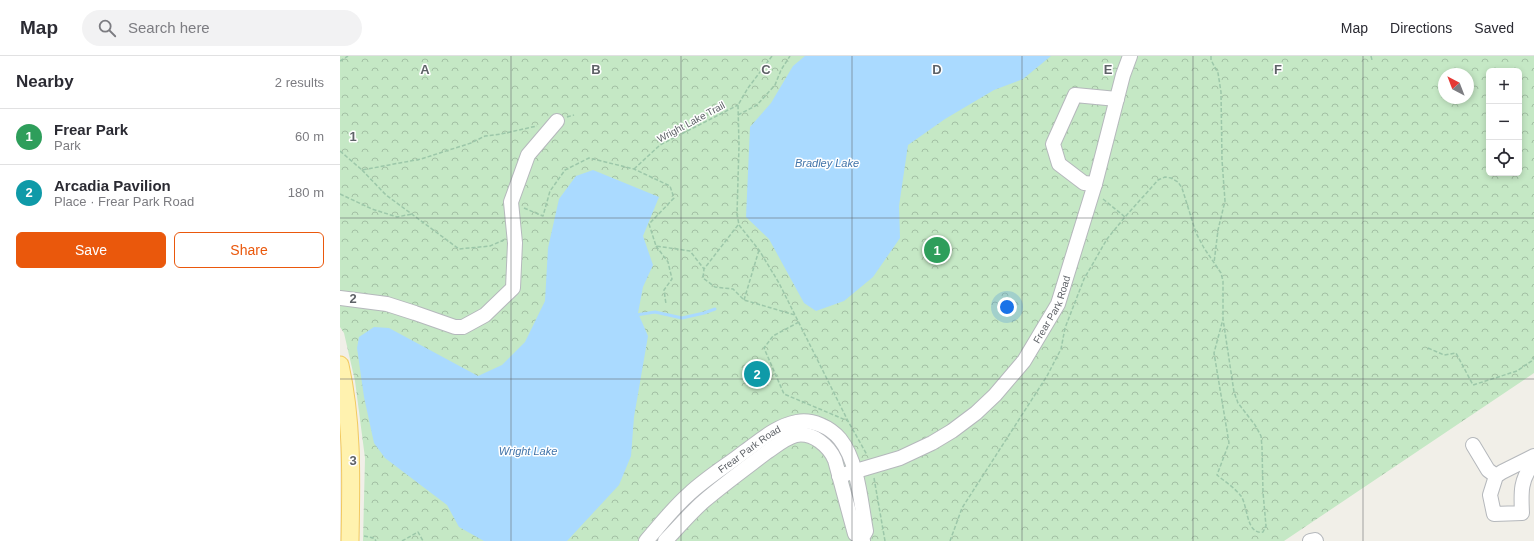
<!DOCTYPE html>
<html lang="en">
<head>
<meta charset="utf-8">
<style>
	body { margin:0; font-family:Arial,sans-serif; background:#f2f2f3; color:#2b2b33 }
	.controls { position:absolute; right:12px; top:12px; display:grid; overflow:hidden; border-radius:6px; box-shadow:0 2px 6px #0003 }
	.controls button { width:36px; height:36px; display:grid; place-items:center; padding:0; border:0; border-bottom:1px solid #e1e1e2; background:#fff; color:#2b2b33; font:20px sans-serif }
	.compass { position:absolute; left:1098px; top:12px; width:36px; height:36px; border-radius:50%; background:#fff; box-shadow:0 2px 6px #0003; rotate:318deg }
	.you { position:absolute; left:667px; top:251px; width:14px; height:14px; margin:-10px; border:3px solid #fff; border-radius:50%; background:#1a73e8; box-shadow:0 0 0 6px #1a73e833 }
	.badge { display:grid; place-items:center; width:26px; height:26px; border-radius:50%; background:#ea580c; color:#fff; font-size:13px; font-weight:700 }
	.pin { position:absolute; translate:-50% -50%; border:2px solid #fff; box-shadow:0 1px 4px #0006 }
	.list { margin:0; padding:0; list-style:none }
	h2 { display:flex; justify-content:space-between; align-items:center; height:52px; margin:0; padding:0 16px; font-size:17px }
	h2 small { font-size:13px; font-weight:400; color:#7c7c81 }
	.list li { display:grid; grid-template-columns:26px 1fr auto; gap:12px; align-items:center; box-sizing:border-box; height:56px; padding:0 16px; border-top:1px solid #e1e1e2 }
	.list b { display:block; font-size:15px; white-space:nowrap }
	.list p { margin:0; font-size:13px; white-space:nowrap; color:#7c7c81 }
	.list em { font-size:13px; font-style:normal; color:#7c7c81 }
	.actions { display:flex; gap:8px; padding:12px 16px }
	.actions a { flex:1; padding:9px 0; border:1px solid #ea580c; border-radius:6px; text-align:center; font-size:14px; color:#ea580c }
	.actions .main { background:#ea580c; color:#fff }
	.icon { flex:none; width:22px; height:22px; fill:none; stroke:currentColor; stroke-width:2; stroke-linecap:round; stroke-linejoin:round }
	.map { position:relative; flex:none; width:1194px; height:485px; overflow:hidden }
	header { display:flex; align-items:center; gap:24px; box-sizing:border-box; height:56px; padding:0 20px; background:#fff; border-bottom:1px solid #e1e1e2 }
	header strong { font-size:19px }
	nav { display:flex; gap:22px; margin-inline-start:auto; font-size:14px }
	.search { width:280px; height:36px; background:#f2f2f3; display:flex; align-items:center; gap:10px; box-sizing:border-box; padding:0 14px; border-radius:22px; color:#7c7c81; font-size:15px }
	main { display:flex }
	aside { flex:1; background:#fff }
	.map>svg:first-child { display:block }
	.park { fill:url(#park-crowns); fill-rule:evenodd }
	.water { fill:#aadaff }
	.lines { fill:none; stroke-linecap:round; stroke-linejoin:round }
	.stream { stroke:#aadaff; stroke-width:3 }
	.minor-casing { stroke:#b5b8bc; stroke-width:16 }
	.major-casing { stroke:#f2c960; stroke-width:19 }
	.path { stroke:#9cc7a9; stroke-width:1.5; stroke-dasharray:4 2; stroke-linecap:butt }
	.minor { stroke:#fff; stroke-width:14 }
	.major { stroke:#fff2af; stroke-width:17 }
	.grid { fill:none; stroke:#5f6368; stroke-width:1; stroke-opacity:0.55 }
	.labels { text-anchor:middle; dominant-baseline:central; stroke-width:3; stroke-linejoin:round; paint-order:stroke }
	.street-label { font-size:10px; fill:#5f6368; stroke:#fff }
	.water-label { font-size:11px; font-style:italic; fill:#4174aa; stroke:#fff }
	.grid-label { font-size:13px; text-anchor:middle; font-weight:bold; fill:#5f6368; stroke:#fff; stroke-width:3; stroke-linejoin:round; paint-order:stroke }
</style>
</head>
<body>
<header>
<strong>Map</strong>
<div class="search"><svg class="icon" aria-label="search" viewBox="0 0 24 24"><circle cx="10" cy="10" r="6"/><path d="M15 15l6 6"/></svg>Search here</div>
<nav><a>Map</a><a>Directions</a><a>Saved</a></nav>
</header>
<main>
<aside>
<h2>Nearby<small>2 results</small></h2>
<ul class="list">
<li><span class="badge" style="background:#2e9e5b">1</span><div><b>Frear Park</b><p>Park</p></div><em>60 m</em></li>
<li><span class="badge" style="background:#0f9aa8">2</span><div><b>Arcadia Pavilion</b><p>Place · Frear Park Road</p></div><em>180 m</em></li>
</ul>
<div class="actions"><a class="main">Save</a><a>Share</a></div>
</aside>
<div class="map">
<svg width="1194" height="485" viewBox="0 0 1194 485">
	<defs>
		<pattern id="park-crowns" width="20" height="18" patternUnits="userSpaceOnUse"><rect width="20" height="18" fill="#c5e8c5"/><path d="M2 6a3 3 0 1 1 6 0M12 15a3 3 0 1 1 6 0" fill="none" stroke="#a3c0a4"/></pattern>
	</defs>
	<rect width="100%" height="100%" fill="#f1efe8"/>
	<path class="park" d="M 0,0 L 1194,0 L 1194,317 L 944,485 L 23,485 L 25,402 L 15,325 L 4,277 L 0,271 ZM 1149,15 L 1179,15 L 1179,117 L 1149,117 ZM 1104,18 L 1128,18 L 1128,42 L 1104,42 Z"/>
	<g class="water">
		<polygon points="465,0 711,0 683,23 654,34 605,63 568,89 559,150 560,182 533,221 504,245 476,255 464,247 429,183 406,161 410,71 431,47 453,10"/>
		<polygon points="253,114 319,141 303,180 313,209 303,231 298,257 308,280 294,361 291,400 279,429 227,485 144,485 119,471 107,449 45,402 34,387 24,341 17,292 19,281 34,271 49,272 138,320 162,309 185,286 205,245 208,192 219,143 236,120"/>
	</g>
	<g class="lines">
		<polyline class="stream" points="296,259 315,256 342,262 364,257 375,253"/>
		<g class="minor-casing">
			<g id="minor">
				<polyline points="755,128 744,127 719,108 713,88 735,39 777,43"/>
				<polyline points="0,242 47,248 75,257 115,271 123,271 145,259 173,232 175,187 171,146 188,99 217,65"/>
				<polyline points="1133,389 1148,414 1156,420"/>
				<path d="M 1194,400 L 1162,416 L 1156,420 L 1150,439 L 1154,458 L 1182,457 C 1181,437 1180,423 1194,407"/>
				<path id="s1" d="M 499,420 L 560,402 L 592,387 L 612,375 L 636,357 L 655,339 L 684,305 L 718,248 L 755,128 L 783,19 L 790,0"/>
				<path id="s2" d="M 306,485 C 320,469 333,452 349,438 C 366,422 386,410 404,396 C 421,384 436,370 457,366 C 472,363 490,371 500,383 C 518,405 521,448 526,475 L 522,482 L 523,485"/>
				<path d="M 325,485 C 338,472 350,457 364,445 C 384,428 406,412 427,396 C 436,390 445,382 456,379 C 473,376 489,390 495,404 L 515,478 L 522,482"/>
				<polyline points="970,485 975,484 976,485"/>
			</g>
		</g>
		<g class="major-casing">
			<path id="major" d="M 0,309 C 13,367 11,426 10,485"/>
		</g>
		<g class="path">
			<polyline points="432,0 408,32 398,49 399,90 397,158 399,169 419,194 439,227 508,365 527,399"/>
			<polyline points="871,0 871,4 878,17 881,36 882,104 885,145 878,174 874,207"/>
			<polyline points="1031,0 1032,4"/>
			<polyline points="0,5 8,0"/>
			<polyline points="398,59 417,49 435,29 441,14 450,0"/>
			<polyline points="227,61 234,59"/>
			<polyline points="0,95 22,114 81,103 131,87 145,80 161,78 197,70"/>
			<polyline points="294,113 320,89 398,49"/>
			<polyline points="22,114 46,139 119,193 150,190 164,184"/>
			<polyline points="0,138 32,153 57,161 72,158"/>
			<polyline points="763,143 785,161"/>
			<polyline points="184,152 203,160 210,135 225,114 249,102 294,113 330,130 334,142 309,168 316,190 350,195 364,213"/>
			<polyline points="398,169 364,213 363,222 375,231 393,233 404,244 455,259"/>
			<polyline points="316,190 328,206 332,223 324,234 326,248"/>
			<polyline points="404,244 419,194"/>
			<polyline points="459,266 433,280 424,292 444,338 508,365"/>
			<polyline points="1088,292 1104,299 1116,297 1133,329 1177,315 1193,304 1194,301"/>
			<polyline points="534,422 545,485"/>
			<polyline points="24,480 34,482 36,485"/>
			<polyline points="62,485 78,476 83,485"/>
			<path d="M 610,485 L 622,452 L 707,320 L 721,293 L 725,272 L 744,223 L 767,183 L 785,161 L 818,124 L 825,121 L 831,122 L 838,126 L 842,132 L 856,177 L 864,192 L 881,217 L 883,225 L 883,263 L 894,336 L 898,347 L 915,369 L 921,380 L 922,391 L 923,436 L 926,470 L 923,476 C 906,479 908,450 901,440 C 895,432 884,425 877,419 L 889,387 L 874,297 L 883,263"/>
		</g>
		<use href="#minor" class="minor"/>
		<use href="#major" class="major"/>
	</g>
	<path class="grid" d="M 171,0 L 171,485M 341,0 L 341,485M 512,0 L 512,485M 682,0 L 682,485M 853,0 L 853,485M 1023,0 L 1023,485M 0,162 L 1194,162M 0,323 L 1194,323"/>
	<g class="labels">
		<g class="street-label">
			<text transform="translate(351 66) rotate(-28)">Wright Lake Trail</text>
			<text stroke="none"><textPath href="#s1" startOffset="282">Frear Park Road</textPath></text>
			<text stroke="none"><textPath href="#s2" startOffset="139">Frear Park Road</textPath></text>
		</g>
		<g class="water-label">
			<text x="487" y="107">Bradley Lake</text>
			<text x="188" y="395">Wright Lake</text>
		</g>
	</g>
	<g class="grid-label">
		<text x="85" y="18">A</text>
		<text x="256" y="18">B</text>
		<text x="426" y="18">C</text>
		<text x="597" y="18">D</text>
		<text x="768" y="18">E</text>
		<text x="938" y="18">F</text>
		<text x="13" y="85">1</text>
		<text x="13" y="247">2</text>
		<text x="13" y="409">3</text>
	</g>
</svg>
<div class="controls">
<button>+</button>
<button>−</button>
<button><svg class="icon" aria-label="locate" viewBox="0 0 24 24"><circle cx="12" cy="12" r="6"/><path d="M12 2v4M12 18v4M2 12h4M18 12h4"/></svg></button>
</div>
<svg class="compass" viewBox="-18 -18 36 36"><path d="M0-13l5 13h-10z" fill="#e53935"/><path d="M0 13l5-13h-10z" fill="#7c7c81"/></svg>
<div class="you"></div>
<div class="pin badge" style="left:597px;top:194px;background:#2e9e5b">1</div>
<div class="pin badge" style="left:417px;top:318px;background:#0f9aa8">2</div>
</div>
</main>
</body>
</html>
